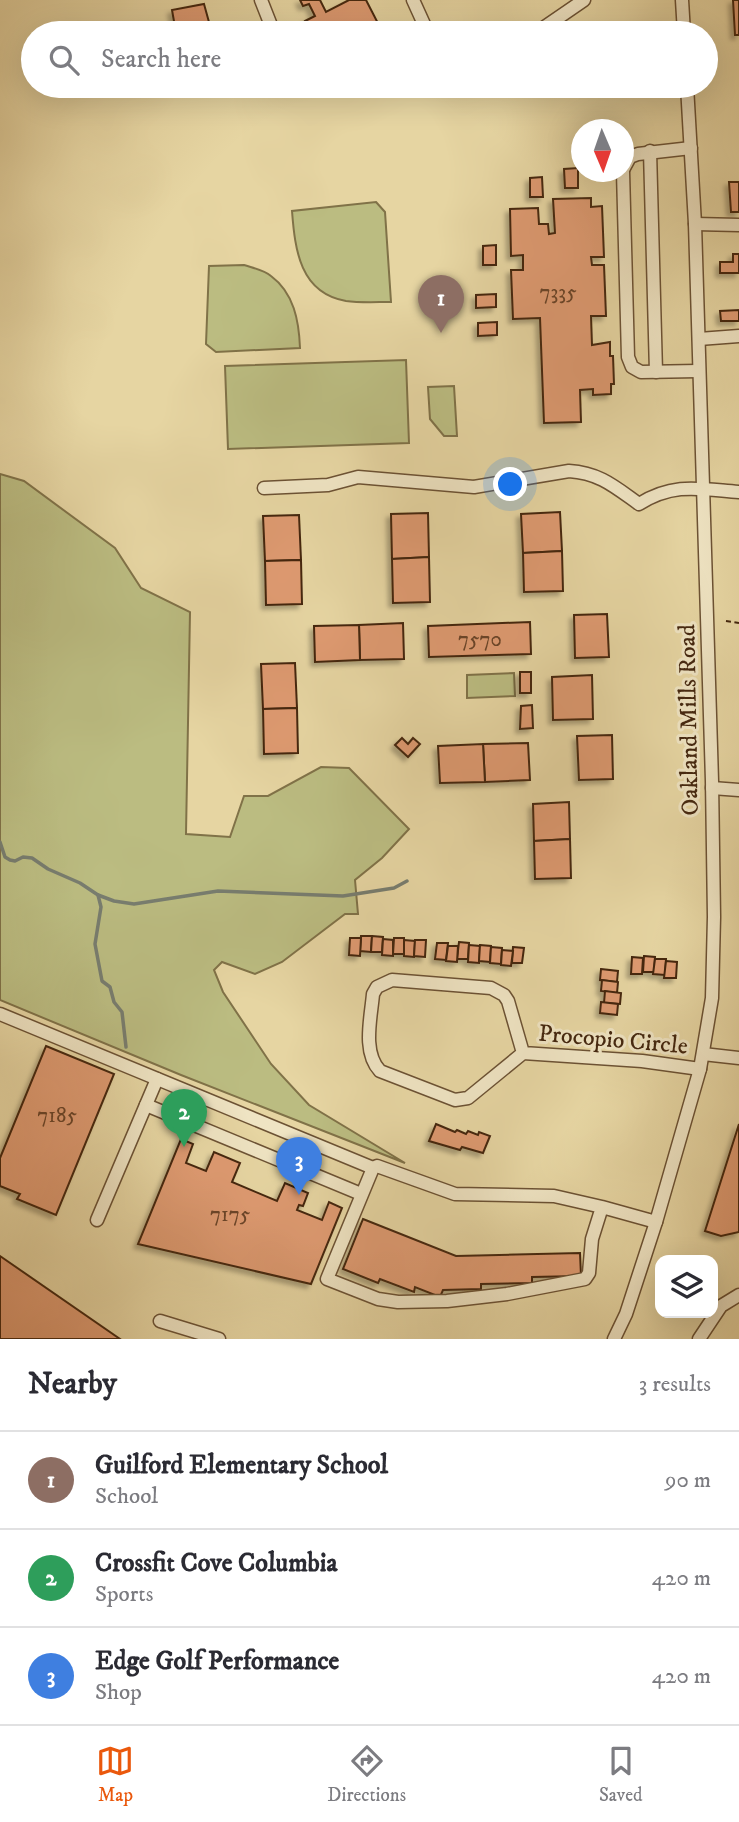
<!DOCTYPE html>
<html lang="en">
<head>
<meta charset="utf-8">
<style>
	body { margin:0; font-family:"IM FELL DW Pica",serif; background:#f7f7f7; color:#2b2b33 }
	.controls { position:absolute; right:21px; bottom:21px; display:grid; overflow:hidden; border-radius:14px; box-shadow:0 7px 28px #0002 }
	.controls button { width:63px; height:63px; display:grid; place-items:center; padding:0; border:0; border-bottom:2px solid #e1e1e2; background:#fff; color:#2b2b33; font:35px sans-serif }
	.compass { position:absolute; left:571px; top:119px; width:63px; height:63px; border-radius:50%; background:#fff; box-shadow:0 7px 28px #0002; rotate:178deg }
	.you { position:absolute; left:511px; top:485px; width:24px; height:24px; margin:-18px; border:5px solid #fff; border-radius:50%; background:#1a73e8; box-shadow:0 0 0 10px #1a73e833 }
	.badge { display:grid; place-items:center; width:46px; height:46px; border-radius:50%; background:#ea580c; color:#fff; font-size:23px; font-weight:700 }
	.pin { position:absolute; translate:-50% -58px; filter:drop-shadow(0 2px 4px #0008) }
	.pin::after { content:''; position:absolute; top:37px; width:24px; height:21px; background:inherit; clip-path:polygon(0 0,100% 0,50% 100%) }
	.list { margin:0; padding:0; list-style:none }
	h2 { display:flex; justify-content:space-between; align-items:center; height:91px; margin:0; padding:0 28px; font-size:30px }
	h2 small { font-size:23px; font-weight:400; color:#7c7c81 }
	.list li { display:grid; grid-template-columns:46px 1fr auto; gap:21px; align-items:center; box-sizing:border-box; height:98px; padding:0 28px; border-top:2px solid #e1e1e2 }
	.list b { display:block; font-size:26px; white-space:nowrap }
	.list p { margin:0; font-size:23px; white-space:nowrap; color:#7c7c81 }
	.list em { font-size:23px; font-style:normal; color:#7c7c81 }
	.icon { flex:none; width:38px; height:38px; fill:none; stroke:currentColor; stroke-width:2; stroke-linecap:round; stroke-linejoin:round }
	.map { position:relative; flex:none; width:739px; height:1339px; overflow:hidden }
	.search { position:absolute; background:#fff; box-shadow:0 7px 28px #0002; left:21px; right:21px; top:21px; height:77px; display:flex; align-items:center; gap:18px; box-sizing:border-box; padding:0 24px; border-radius:38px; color:#7c7c81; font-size:26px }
	.sheet { height:385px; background:#fff }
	nav { display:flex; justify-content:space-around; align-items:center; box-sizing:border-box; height:98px; border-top:2px solid #e1e1e2; background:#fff; font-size:19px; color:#7c7c81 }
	nav a { display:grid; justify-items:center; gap:4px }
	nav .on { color:#ea580c }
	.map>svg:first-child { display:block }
	.green { fill:#bbbc81; stroke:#807248; stroke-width:2 }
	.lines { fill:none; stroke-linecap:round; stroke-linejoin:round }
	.stream { stroke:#787d6f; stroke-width:3.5 }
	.building { fill:#de9a71; stroke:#44270f; stroke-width:2; filter:url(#shadow) }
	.minor-casing { stroke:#6c5234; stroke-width:15 }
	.path { stroke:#44270f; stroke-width:2; stroke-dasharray:5 3.5; stroke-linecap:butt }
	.minor { stroke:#efe4c3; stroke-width:12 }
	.labels { text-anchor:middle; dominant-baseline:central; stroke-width:6; stroke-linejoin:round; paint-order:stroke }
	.number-label { font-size:21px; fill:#6a4428 }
	.street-label { font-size:24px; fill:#44270f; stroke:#efe4c3 }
</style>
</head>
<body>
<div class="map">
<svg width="739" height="1339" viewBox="0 0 739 1339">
	<defs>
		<filter id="shadow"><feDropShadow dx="-4" dy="4" stdDeviation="2" flood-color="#0004"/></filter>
	</defs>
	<rect width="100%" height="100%" fill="#e6d5a2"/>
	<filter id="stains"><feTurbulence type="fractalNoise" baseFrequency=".00286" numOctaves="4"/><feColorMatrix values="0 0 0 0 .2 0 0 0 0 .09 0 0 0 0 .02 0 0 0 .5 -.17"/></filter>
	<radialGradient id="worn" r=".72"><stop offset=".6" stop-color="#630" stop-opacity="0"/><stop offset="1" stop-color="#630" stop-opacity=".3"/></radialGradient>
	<g class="green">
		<path d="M 376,202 L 385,212 L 391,302 C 376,302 360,303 346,301 C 300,293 295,250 292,211 Z"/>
		<path d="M 244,265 C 253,268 264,270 271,276 C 294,293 299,321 300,348 L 216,352 L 206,344 L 209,266 Z"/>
		<polygon points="406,360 409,443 228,449 225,366"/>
		<polygon points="454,386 457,436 444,436 430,419 428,387"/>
		<polygon points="0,474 24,481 115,548 141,588 190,612 186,834 230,837 244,796 268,796 321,767 349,768 409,829 382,858 355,880 358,914 345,914 282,962 255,974 222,962 214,970 223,992 271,1064 309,1105 405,1163 181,1075 0,1000"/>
		<polygon points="514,673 515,696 467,698 467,675"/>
	</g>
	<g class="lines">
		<g class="stream">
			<polyline points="0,842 5,857 10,860 15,861 23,857 32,858 48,869 80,883 98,895 114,901 134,904 218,891 343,896 394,888 407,881"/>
			<polyline points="98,895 101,907 95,944 102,981 110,987 114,1002 122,1012 126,1047"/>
		</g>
	</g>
	<g class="building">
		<polygon points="300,0 320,0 326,12 349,0 366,0 383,33 311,33 305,21 315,16 309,4 303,6"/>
		<polygon points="733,0 739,0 739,35 735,35"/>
		<polygon points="204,4 212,33 195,33 193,23 175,27 172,10"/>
		<polygon points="578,168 578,188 565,188 564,169"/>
		<polygon points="542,177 543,197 530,197 530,178"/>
		<polygon points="729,182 739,182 739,212 731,212"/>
		<polygon points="591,198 591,207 602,206 604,257 591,257 592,265 604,265 606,316 591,316 592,345 610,342 610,356 613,356 614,384 611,384 611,394 593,395 593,389 580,390 581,422 544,423 540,318 513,319 511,270 523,270 523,255 511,256 510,209 538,208 539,224 548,224 549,234 555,233 553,199"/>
		<polygon points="496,245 496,265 483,265 483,246"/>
		<polygon points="733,254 739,254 739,273 720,273 720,262 733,262"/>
		<polygon points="496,294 496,307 476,308 476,295"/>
		<polygon points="739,310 739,321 721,321 720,311"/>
		<polygon points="497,322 497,335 478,336 478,323"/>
		<polygon points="560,512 562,551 523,553 521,514"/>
		<polygon points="428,513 429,557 392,559 391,514"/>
		<polygon points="299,515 301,560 265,561 263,516"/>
		<polygon points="562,551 563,591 524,592 523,553"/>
		<polygon points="429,557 430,602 393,603 392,559"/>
		<polygon points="301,560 302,604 266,605 265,561"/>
		<polygon points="607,614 609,657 575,658 574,615"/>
		<polygon points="530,622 531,654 429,657 428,626"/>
		<polygon points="403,623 404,659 360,660 359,625"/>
		<polygon points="359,625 360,660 315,662 314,626"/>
		<polygon points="295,663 297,708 263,709 261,664"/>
		<rect x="520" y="672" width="11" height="21"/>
		<polygon points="592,675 593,719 553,720 552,677"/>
		<polygon points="532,705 533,728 520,729 521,706"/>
		<polygon points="297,708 298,753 264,754 263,709"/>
		<polygon points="612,735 613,779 579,780 577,736"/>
		<polygon points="402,738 408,744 413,738 420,744 408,757 395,745"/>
		<polygon points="528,743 530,780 485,782 483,744"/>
		<polygon points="483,744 485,782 440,783 438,746"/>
		<polygon points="569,802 570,839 534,841 533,804"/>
		<polygon points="570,839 571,878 535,879 534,841"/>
		<polygon points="361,936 372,936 371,952 360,951"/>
		<polygon points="372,936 383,937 382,952 371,952"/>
		<polygon points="350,938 361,938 360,956 349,955"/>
		<polygon points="394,938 404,938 404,954 393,954"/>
		<polygon points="383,939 393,940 393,956 382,955"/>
		<polygon points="404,940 415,941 414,957 404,956"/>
		<polygon points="415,940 426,940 425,957 414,956"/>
		<polygon points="459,942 469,943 468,959 457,959"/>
		<polygon points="437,943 448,943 446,960 435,959"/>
		<polygon points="469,945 480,946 479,963 468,962"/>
		<polygon points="480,945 491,946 490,962 479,961"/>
		<polygon points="448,946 458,946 457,962 446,961"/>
		<polygon points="491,947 502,948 501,964 490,963"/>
		<polygon points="513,947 524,948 522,963 512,963"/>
		<polygon points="502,950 513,951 511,966 501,965"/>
		<polygon points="644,956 655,957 654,972 643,972"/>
		<polygon points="632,957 643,958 642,974 631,974"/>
		<polygon points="655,959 666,959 665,975 653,974"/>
		<polygon points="666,961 677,962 676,978 664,978"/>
		<polygon points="601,969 618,971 617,982 600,980"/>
		<polygon points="602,980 618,982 617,993 601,991"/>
		<polygon points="605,991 621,993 620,1004 604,1003"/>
		<polygon points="601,1002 618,1004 617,1015 600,1013"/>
		<polygon points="46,1046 114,1074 56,1215 17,1199 20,1194 0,1186 0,1158"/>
		<polygon points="436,1124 455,1132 457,1130 466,1134 468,1131 478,1135 479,1132 490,1136 483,1153 462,1147 460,1150 429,1141"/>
		<polygon points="739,1124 739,1232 721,1236 705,1231"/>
		<polygon points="181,1139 193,1144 186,1163 206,1171 214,1152 240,1163 232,1182 277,1201 285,1183 308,1193 303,1206 299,1205 297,1210 322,1220 329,1202 342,1208 311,1284 138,1244"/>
		<polygon points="363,1219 456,1256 580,1253 581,1276 532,1277 532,1283 481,1284 481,1289 443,1290 440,1297 415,1287 414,1292 380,1279 378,1283 343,1269"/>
		<polygon points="0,1256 120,1339 0,1339"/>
	</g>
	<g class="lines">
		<g class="minor-casing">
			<g id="minor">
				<polyline points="261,0 274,33"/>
				<polyline points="413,0 428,33"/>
				<polyline points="682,0 684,33"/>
				<polyline points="536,33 584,0"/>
				<polyline points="310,86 331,86"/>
				<polyline points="650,151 656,372"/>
				<polyline points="624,168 630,157 638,154 691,148"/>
				<polyline points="623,172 628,357 632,367 641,372 698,371"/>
				<polyline points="695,224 739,225"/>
				<polyline points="699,339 739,336"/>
				<path d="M 264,488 L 328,485 L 358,477 L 474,487 L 569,471 C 600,473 615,487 639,504 C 674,482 700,489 739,492"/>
				<polyline points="712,788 739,790"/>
				<polyline points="0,1014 373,1168"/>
				<path d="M 523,1053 L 508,1001 L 504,995 L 491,988 L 392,980 L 377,987 L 373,994 C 371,1018 362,1052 380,1071 L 455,1100 L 468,1098 L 523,1053 L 642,1061 L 700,1069"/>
				<polyline points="703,1054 739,1058"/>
				<polyline points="146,1105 361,1194"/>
				<polyline points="602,1207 554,1196 455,1194 377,1166 373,1168 327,1279 378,1299 398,1302 447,1301 507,1294 585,1279 589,1273 592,1239 602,1207 656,1222"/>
				<polyline points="97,1220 157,1079"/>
				<polyline points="160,1321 219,1339"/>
				<polyline points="614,1339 626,1314 656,1222 700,1069 712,998 714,917 712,781 695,224 687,86"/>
				<polyline points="699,1339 721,1306 739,1295"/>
			</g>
		</g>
		<polyline class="path" points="726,621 739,623"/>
		<use href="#minor" class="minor"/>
	</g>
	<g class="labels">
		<g class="number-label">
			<text x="558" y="293">7335</text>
			<text x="480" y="640">7570</text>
			<text x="57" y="1116">7185</text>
			<text x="230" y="1215">7175</text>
		</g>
		<g class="street-label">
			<text transform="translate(689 720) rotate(-91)">Oakland Mills Road</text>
			<text transform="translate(613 1040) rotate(5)">Procopio Circle</text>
		</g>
	</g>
	<rect width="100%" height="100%" filter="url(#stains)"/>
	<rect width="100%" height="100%" fill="url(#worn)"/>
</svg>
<div class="controls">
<button><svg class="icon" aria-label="layers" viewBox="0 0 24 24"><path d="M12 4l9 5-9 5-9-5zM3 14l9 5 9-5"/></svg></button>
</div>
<svg class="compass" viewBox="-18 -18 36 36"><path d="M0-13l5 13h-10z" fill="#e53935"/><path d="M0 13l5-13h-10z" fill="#7c7c81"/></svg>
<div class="you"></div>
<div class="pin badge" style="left:441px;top:333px;background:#8d6e63">1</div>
<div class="pin badge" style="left:184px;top:1147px;background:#2e9e5b">2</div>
<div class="pin badge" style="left:299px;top:1195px;background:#3f7fe0">3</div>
<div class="search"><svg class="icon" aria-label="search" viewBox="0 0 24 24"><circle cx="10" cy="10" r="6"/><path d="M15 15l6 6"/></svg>Search here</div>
</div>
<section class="sheet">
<h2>Nearby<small>3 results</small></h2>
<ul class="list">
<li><span class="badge" style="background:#8d6e63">1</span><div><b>Guilford Elementary School</b><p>School</p></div><em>90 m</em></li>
<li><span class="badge" style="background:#2e9e5b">2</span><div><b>Crossfit Cove Columbia</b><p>Sports</p></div><em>420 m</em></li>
<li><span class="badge" style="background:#3f7fe0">3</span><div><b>Edge Golf Performance</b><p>Shop</p></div><em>420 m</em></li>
</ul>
</section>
<nav>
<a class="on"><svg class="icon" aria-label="map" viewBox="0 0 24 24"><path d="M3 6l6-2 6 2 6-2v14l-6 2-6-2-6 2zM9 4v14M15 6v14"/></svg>Map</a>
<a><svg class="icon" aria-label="directions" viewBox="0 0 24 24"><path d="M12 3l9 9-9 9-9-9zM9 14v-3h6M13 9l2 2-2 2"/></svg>Directions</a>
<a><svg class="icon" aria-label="saved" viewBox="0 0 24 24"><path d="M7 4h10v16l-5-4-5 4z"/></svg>Saved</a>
</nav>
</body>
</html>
